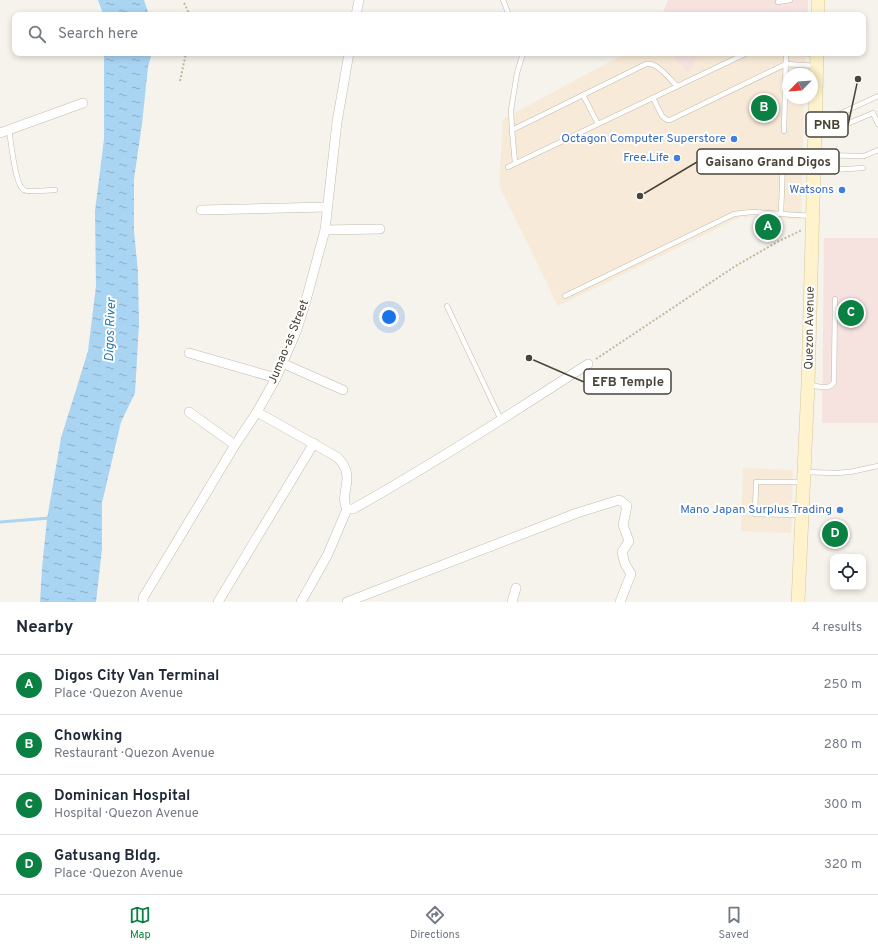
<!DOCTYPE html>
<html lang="en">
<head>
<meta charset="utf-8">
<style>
	body { margin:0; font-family:Overpass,sans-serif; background:#f2f2f3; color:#1f2937 }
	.controls { position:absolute; right:12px; bottom:12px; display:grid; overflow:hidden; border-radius:8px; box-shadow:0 2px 6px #0003 }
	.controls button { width:36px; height:36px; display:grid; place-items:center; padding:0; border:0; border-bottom:1px solid #e0e1e3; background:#fff; color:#1f2937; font:20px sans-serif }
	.compass { position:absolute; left:782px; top:68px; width:36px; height:36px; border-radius:50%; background:#fff; box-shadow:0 2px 6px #0003; rotate:245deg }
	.you { position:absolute; left:389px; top:317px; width:14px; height:14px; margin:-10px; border:3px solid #fff; border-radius:50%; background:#1a73e8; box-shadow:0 0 0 6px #1a73e833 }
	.badge { display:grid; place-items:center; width:26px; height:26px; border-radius:50%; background:#0b8043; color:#fff; font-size:13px; font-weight:700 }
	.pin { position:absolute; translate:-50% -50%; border:2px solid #fff; box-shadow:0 1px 4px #0006 }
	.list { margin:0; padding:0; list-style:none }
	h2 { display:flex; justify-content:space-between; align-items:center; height:52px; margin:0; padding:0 16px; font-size:17px }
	h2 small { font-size:13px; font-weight:400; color:#747a83 }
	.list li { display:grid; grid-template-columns:26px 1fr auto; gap:12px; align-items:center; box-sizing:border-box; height:60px; padding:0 16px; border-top:1px solid #e0e1e3 }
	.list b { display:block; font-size:15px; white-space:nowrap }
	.list p { margin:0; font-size:13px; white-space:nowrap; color:#747a83 }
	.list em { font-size:13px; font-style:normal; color:#747a83 }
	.icon { flex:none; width:22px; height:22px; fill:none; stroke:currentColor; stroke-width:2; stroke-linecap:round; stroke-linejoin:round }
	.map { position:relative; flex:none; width:878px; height:602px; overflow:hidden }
	.search { position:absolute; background:#fff; box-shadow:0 2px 6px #0003; left:12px; right:12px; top:12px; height:44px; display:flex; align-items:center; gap:10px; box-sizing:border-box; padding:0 14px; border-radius:8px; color:#747a83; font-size:15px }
	.sheet { height:292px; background:#fff }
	nav { display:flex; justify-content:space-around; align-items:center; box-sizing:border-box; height:56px; border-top:1px solid #e0e1e3; background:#fff; font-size:11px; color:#747a83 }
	nav a { display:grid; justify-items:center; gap:2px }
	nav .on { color:#0b8043 }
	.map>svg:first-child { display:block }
	.commercial { fill:#f7ead8 }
	.medical { fill:#f6e3e0 }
	.water { fill:url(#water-ripples) }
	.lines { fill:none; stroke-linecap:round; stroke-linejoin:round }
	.stream { stroke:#a9d4f2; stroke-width:3 }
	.lane-casing { stroke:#c2bbae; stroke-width:5.5 }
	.street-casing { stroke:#c2bbae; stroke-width:10 }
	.secondary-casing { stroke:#d6c79b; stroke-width:14 }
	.path { stroke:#c4b79f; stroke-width:2; stroke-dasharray:2 2; stroke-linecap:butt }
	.lane { stroke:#fff; stroke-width:4.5 }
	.street { stroke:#fff; stroke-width:9 }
	.secondary { stroke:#fff3cd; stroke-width:13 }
	.shop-dot { fill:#3f7fe0; stroke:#fff; stroke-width:1.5 }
	.labels { text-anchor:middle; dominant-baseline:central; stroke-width:4; stroke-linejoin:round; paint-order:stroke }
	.shop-label { font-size:12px; fill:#366cbe; stroke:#fff; text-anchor:end }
	.street-label { font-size:12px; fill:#4b4439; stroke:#fff }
	.water-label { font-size:13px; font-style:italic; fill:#2e7ab2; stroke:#fff }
	.leader { fill:none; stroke:#4b4439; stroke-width:1.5 }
	.callout-dot { fill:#4b4439; stroke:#fff; stroke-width:1.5 }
	.callout { fill:#fff; stroke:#4b4439; stroke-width:1.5 }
	.callout-label { font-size:13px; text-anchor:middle; font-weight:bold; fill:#4b4439 }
</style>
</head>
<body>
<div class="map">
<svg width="878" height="602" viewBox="0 0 878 602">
	<defs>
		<pattern id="water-ripples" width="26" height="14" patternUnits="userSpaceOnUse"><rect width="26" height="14" fill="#a9d4f2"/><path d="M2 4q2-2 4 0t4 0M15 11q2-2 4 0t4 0" fill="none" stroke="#8caec5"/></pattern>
	</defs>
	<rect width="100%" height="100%" fill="#f6f3ec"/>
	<g class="commercial">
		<polygon points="626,53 669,53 689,72 699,53 806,53 805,74 788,74 788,98 804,98 801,219 741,217 558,306 499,185 503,119"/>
		<polygon points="743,468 793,470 791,533 741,531"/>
	</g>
	<g class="medical">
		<polygon points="668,0 808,0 808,12 784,15 662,15"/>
		<polygon points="669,53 699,53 689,73"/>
		<polygon points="824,238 878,238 878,423 822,423"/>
	</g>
	<g class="water">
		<polygon points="98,0 144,0 149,15 103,15 102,11"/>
		<polygon points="104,53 152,53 148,67 142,124 134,179 134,231 138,272 139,324 135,393 121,422 102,503 102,549 96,602 40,602 42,568 47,519 61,438 88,351 96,286 95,211 104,139"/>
	</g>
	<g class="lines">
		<polyline class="stream" points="0,522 50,518"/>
		<g class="lane-casing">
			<g id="lane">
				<polyline points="503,0 509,15"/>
				<polyline points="778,2 790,0"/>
				<polyline points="798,53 815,54"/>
				<polyline points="583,95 598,124"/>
				<polyline points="653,98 662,116 667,120 670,120 786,64 816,66"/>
				<polyline points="816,125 878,96"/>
				<path d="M 9,130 C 11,141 15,186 24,190 C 30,193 47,190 55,190"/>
				<path d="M 512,130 L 646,64 C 658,62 669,79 677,86"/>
				<polyline points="784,131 786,53"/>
				<polyline points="816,137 873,113 878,124"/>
				<polyline points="816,155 864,156 878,150"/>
				<polyline points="515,163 512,130 511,110 517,73 523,53"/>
				<polyline points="508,167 747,53"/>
				<polyline points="815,171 863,168"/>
				<polyline points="781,214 783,158"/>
				<polyline points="565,296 734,214 751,212 812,216"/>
				<polyline points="447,306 501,420"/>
				<path d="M 810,385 C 818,386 830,391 834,382 L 835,299"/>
				<polyline points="805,472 836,473 850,472 878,466"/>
				<polyline points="800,515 755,514 756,482 803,482"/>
			</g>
		</g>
		<g class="street-casing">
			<g id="street">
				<polyline points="356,15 359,0"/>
				<polyline points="0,133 83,103"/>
				<polyline points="201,210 327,207"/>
				<polyline points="325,230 380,229"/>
				<polyline points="189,353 276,378"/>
				<polyline points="282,363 343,390"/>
				<polyline points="189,412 235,445"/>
				<path d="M 257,412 L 337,457 C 358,477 338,493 347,509 L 328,554 L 301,602"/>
				<path d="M 347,509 L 353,509 C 433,464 511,414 588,364"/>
				<polyline points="143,602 143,598 235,445 257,412 276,378 296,332 305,304 325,230 337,122 349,53"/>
				<polyline points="218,602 314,443"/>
				<polyline points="347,602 577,513 619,500 621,501 627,506 623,525 629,541 622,552 625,564 631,574 620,602"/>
				<polyline points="512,602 516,588"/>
			</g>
		</g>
		<g class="secondary-casing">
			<g id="secondary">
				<polyline points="818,15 818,0"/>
				<polyline points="798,602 808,385 817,53"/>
			</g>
		</g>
		<g class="path">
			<polyline points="184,3 190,15"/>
			<polyline points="180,81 186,53"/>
			<polyline points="596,359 734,267 777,242 802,230"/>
		</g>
		<use href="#lane" class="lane"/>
		<use href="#street" class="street"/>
		<use href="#secondary" class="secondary"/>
	</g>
	<g class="shop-dot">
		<circle cx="734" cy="139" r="4"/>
		<circle cx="677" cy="158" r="4"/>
		<circle cx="842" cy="190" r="4"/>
		<circle cx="840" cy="510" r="4"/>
	</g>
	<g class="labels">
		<g class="shop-label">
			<text x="726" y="139">Octagon Computer Superstore</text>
			<text x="669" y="158">Free.Life</text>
			<text x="834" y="190">Watsons</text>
			<text x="832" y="510">Mano Japan Surplus Trading</text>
		</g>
		<g class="street-label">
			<text transform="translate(810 328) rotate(-89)">Quezon Avenue</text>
			<text transform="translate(289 342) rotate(-68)">Jumao-as Street</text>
		</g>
		<g class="water-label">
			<text transform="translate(111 330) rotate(-88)">Digos River</text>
		</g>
	</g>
	<path class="leader" d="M858 79L848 125M640 196L697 162M529 358L584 382"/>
	<g class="callout-dot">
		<circle cx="858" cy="79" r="4"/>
		<circle cx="640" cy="196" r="4"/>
		<circle cx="529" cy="358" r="4"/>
	</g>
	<g class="callout">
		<rect x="806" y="112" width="42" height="25" rx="4"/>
		<rect x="697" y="149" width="142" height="25" rx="4"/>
		<rect x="584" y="369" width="87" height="25" rx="4"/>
	</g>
	<g class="callout-label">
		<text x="827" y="129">PNB</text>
		<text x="768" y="166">Gaisano Grand Digos</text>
		<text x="628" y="386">EFB Temple</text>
	</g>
</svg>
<div class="controls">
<button><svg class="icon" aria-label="locate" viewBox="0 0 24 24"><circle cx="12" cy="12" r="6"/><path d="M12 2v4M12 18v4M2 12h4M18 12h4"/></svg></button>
</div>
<svg class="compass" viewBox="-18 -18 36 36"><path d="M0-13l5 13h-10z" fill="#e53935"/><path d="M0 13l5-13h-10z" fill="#747a83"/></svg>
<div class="you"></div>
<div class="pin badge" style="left:768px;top:227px">A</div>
<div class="pin badge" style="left:764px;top:108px">B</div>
<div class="pin badge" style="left:851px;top:313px">C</div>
<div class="pin badge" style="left:835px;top:534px">D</div>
<div class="search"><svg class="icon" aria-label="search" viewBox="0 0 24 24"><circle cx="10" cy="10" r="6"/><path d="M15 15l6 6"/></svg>Search here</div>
</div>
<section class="sheet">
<h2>Nearby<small>4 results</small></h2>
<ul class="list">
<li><span class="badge">A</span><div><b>Digos City Van Terminal</b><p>Place · Quezon Avenue</p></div><em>250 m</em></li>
<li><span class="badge">B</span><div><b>Chowking</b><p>Restaurant · Quezon Avenue</p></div><em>280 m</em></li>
<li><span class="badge">C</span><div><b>Dominican Hospital</b><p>Hospital · Quezon Avenue</p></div><em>300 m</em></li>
<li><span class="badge">D</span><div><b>Gatusang Bldg.</b><p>Place · Quezon Avenue</p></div><em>320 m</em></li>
</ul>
</section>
<nav>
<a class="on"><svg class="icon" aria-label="map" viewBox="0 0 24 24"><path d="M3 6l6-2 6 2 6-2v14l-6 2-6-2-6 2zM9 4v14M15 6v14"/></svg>Map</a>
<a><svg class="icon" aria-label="directions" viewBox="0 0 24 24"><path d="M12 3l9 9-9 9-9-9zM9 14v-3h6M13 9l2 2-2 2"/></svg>Directions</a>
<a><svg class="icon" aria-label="saved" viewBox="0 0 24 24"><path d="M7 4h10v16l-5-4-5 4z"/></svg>Saved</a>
</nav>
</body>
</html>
